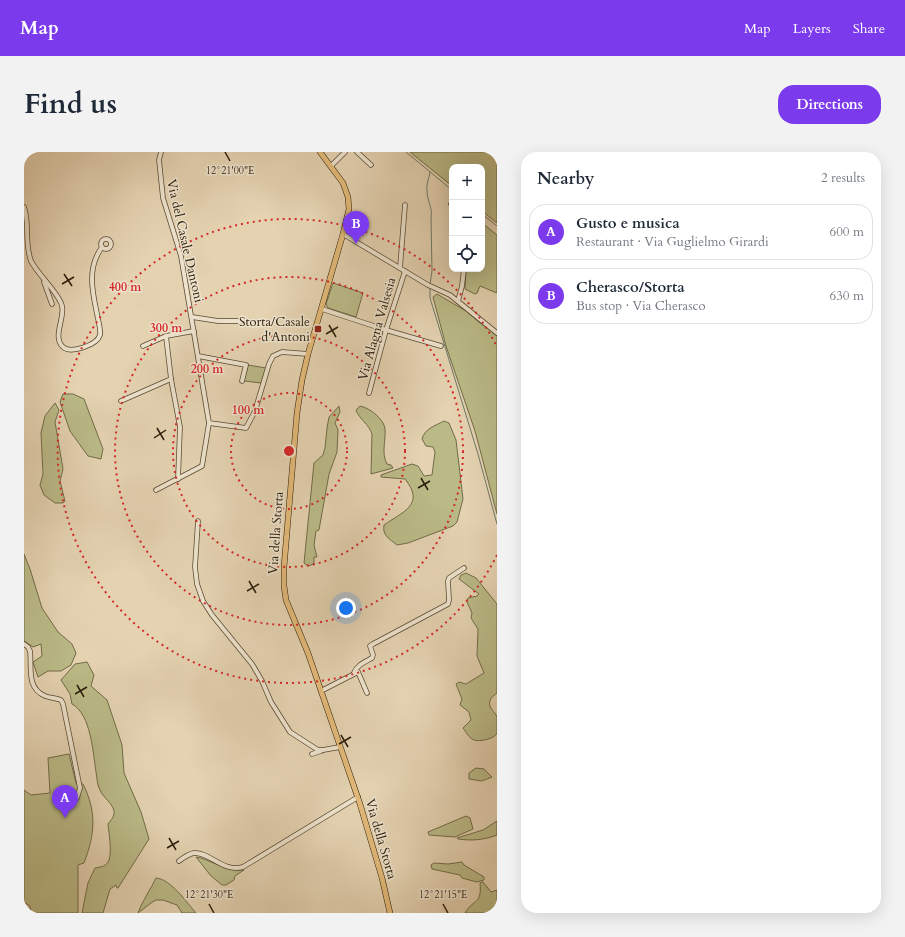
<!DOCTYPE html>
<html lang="en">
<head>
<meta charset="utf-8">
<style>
	body { margin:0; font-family:Cardo,serif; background:#f2f2f3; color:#1f2937 }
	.controls { position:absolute; right:12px; top:12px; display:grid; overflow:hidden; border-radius:8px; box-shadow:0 4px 16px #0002 }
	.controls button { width:36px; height:36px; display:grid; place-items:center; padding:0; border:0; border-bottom:1px solid #e0e1e3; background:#fff; color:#1f2937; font:20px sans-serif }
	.you { position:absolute; left:322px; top:456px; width:14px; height:14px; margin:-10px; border:3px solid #fff; border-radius:50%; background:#1a73e8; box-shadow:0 0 0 6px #1a73e833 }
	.badge { display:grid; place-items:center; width:26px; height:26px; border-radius:50%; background:#7c3aed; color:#fff; font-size:13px; font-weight:700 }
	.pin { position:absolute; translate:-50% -33px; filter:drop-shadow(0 1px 2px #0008) }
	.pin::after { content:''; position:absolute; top:21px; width:14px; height:12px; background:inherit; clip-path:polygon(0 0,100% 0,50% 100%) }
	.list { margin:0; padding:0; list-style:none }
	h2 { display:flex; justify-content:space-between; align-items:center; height:52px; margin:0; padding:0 16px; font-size:17px }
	h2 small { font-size:13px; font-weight:400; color:#747a83 }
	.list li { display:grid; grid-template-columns:26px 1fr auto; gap:12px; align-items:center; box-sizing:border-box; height:56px; margin:0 8px 8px; padding:0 8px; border:1px solid #e0e1e3; border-radius:16px }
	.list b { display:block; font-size:15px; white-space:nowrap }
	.list p { margin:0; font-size:13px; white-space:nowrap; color:#747a83 }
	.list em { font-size:13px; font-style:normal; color:#747a83 }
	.icon { flex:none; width:22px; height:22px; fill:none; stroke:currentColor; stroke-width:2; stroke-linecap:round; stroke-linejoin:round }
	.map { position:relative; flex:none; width:473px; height:761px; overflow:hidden; border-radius:16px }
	header { display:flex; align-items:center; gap:24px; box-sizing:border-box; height:56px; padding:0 20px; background:#7c3aed; color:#fff }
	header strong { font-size:19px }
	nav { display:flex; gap:22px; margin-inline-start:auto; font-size:14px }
	.intro { display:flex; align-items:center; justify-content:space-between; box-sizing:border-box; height:96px; padding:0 24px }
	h1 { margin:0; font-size:28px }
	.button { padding:10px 18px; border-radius:16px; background:#7c3aed; color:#fff; font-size:14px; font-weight:700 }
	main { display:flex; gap:24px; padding:0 24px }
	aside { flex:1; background:#fff; border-radius:16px; box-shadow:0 4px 16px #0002 }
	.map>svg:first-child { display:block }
	.green { fill:#baba87; stroke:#726b48 }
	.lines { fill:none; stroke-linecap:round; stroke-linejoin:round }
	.stream { stroke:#6a7a6a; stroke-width:1 }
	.minor-casing { stroke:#584a34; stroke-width:5.5 }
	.major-casing { stroke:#291c0a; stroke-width:6 }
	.minor { stroke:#ede2cc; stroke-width:4 }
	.major { stroke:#e2b978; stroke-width:5 }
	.ticks { fill:none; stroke:#291c0a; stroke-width:1.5 }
	.ring { fill:none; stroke:#d62828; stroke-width:2; stroke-dasharray:2 4 }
	.poi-dot { fill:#8f2418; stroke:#ede2cc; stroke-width:1.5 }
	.labels { text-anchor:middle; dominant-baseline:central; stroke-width:3; stroke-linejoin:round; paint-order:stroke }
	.street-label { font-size:13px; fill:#291c0a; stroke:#ede2cc }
	.poi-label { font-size:13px; fill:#291c0a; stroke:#ede2cc; text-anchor:end }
	.ticks-label { font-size:10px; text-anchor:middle; fill:#291c0a; stroke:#ede2cc; stroke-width:3; stroke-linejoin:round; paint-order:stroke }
	.centre { fill:#d62828; stroke:#ede2cc; stroke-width:2 }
	.ring-label { font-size:12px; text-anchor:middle; font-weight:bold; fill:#d62828; stroke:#ede2cc; stroke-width:3; stroke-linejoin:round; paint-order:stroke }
</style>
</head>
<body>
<header>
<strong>Map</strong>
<nav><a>Map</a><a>Layers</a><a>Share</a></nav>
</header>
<div class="intro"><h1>Find us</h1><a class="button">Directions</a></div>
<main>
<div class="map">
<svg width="473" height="761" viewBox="0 0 473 761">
	<rect width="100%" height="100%" fill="#e4d2b1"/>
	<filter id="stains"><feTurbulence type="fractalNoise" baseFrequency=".005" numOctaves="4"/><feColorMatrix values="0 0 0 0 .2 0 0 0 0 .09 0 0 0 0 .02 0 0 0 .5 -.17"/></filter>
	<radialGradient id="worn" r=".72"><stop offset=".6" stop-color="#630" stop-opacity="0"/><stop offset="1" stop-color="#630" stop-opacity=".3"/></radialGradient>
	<g class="green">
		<polygon points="386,0 473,0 473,71 458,59 458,15 428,15 428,34"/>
		<polygon points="458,71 473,83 473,141 456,134 453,141 451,142 441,137 442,117 458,117"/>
		<polygon points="309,131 339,141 332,165 304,156 302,152"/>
		<polygon points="413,142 442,159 455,170 473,183 473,362 451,279 422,194 409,145"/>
		<polygon points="224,213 242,216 237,231 220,229"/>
		<polygon points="39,242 49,242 60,247 79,297 77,307 64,304 46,279 36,250"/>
		<polygon points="31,251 35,258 31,270 39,317 36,329 41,349 39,351 31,351 20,343 16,333 19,322 17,281 21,264"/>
		<polygon points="315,254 316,260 311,271 314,278 313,300 305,322 295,378 292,379 290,393 293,405 290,405 290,412 284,414 280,411 290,311 299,303 301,296 303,276 305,265"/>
		<path d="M 336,254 C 346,256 360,267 361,277 C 362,289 357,301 363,312 L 367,313 L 369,316 L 347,322 L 348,282 C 345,272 335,267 332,258 Z"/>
		<path d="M 420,269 L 425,271 L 432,288 L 439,347 L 433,370 L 429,374 L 384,391 L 373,393 C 366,387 358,384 360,373 C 378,360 402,353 381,327 L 357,325 L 357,323 L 388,312 L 394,314 L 400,324 L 408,323 L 411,300 L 409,295 L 402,294 L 398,287 C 401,276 411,274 420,269 Z"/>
		<polygon points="0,402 6,417 18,456 34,480 48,492 52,501 47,513 37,519 24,519 14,525 9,510 18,504 17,492 9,495 0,489"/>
		<path d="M 442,421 L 452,426 L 473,452 L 473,541 C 469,544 464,548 466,554 C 467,558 472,561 473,565 C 473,568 473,577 473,581 C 471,587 455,590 450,588 C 445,586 442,580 439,576 L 447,568 L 445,560 L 436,553 L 438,547 L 432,532 L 435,530 L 442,532 L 460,521 L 453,504 L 454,477 L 447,466 L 448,461 L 443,450 L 444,446 L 453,444 L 455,442 L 435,427 L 437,423 Z"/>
		<path d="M 63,510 L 70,523 L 67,534 L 83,548 L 98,593 L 100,621 L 117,660 L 125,687 L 94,736 L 93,736 L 92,733 L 86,737 L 79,761 L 58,761 L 64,731 L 71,716 C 77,715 83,714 85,708 C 88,700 85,681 84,672 C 87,668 91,664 90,659 C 88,650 79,646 76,638 C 73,633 73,626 72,620 C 69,601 67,562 48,552 L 46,542 L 37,528 L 51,512 Z"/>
		<path d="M 45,602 L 52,631 L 59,632 C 73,660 71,682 60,711 L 54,713 L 54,761 L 7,761 L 6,754 L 0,750 L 0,638 L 7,643 L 26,641 L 24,606 Z"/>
		<polygon points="452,616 460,617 468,625 458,629 445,627 445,621"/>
		<polygon points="442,664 446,666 449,677 431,685 405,683 404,680"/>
		<path d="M 473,669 L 473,683 C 460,688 448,689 434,687 L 433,686 L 459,678 Z"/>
		<polygon points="172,705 177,706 205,717 220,718 211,724 210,728 202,733 198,733 187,724"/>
		<polygon points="438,710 440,713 460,725 460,728 453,730 438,726 436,723 408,717 407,713 410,711 424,712"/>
		<path d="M 132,726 C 147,727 163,751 172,761 L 158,761 L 153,753 L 139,748 L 132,748 L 127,751 L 114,761 C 117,752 122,745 126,737 C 129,733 130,729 132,726 Z"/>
		<path d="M 459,730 L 467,740 L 473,738 L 473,761 L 441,761 C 450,746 458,753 456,731 Z"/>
	</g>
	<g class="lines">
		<g class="stream">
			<polyline points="382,0 428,38"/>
			<path d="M 406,20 C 405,26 402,33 403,39 C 403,49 409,56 407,65 L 408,119 L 406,132"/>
			<polyline points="458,62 473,74"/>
			<polyline points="406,135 406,146 454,302 473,372"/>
		</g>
		<g class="minor-casing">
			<g id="minor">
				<polyline points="137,0 135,8 139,46 157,104 185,271 222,276 231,259 245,212 249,204 258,200 284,202"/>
				<polyline points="333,0 347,13"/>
				<polyline points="307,14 321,0"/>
				<polyline points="427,52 428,53"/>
				<path d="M 0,55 C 6,72 0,90 7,109 C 14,123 35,141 38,154 C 41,166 28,185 39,195 C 47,202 73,193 76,183 C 77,177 74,168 73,162 C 68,138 63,116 78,95"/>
				<polyline points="319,82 404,133 426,143 473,181"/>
				<circle cx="82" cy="92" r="5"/>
				<polyline points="376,116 381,53"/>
				<polyline points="20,130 28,152"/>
				<polyline points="434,149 438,134 440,117"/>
				<polyline points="298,157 362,178 417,194"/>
				<polyline points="168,165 194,169 224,169"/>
				<polyline points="142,184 147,227 156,275 154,327"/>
				<polyline points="119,194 142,184 170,179"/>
				<polyline points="174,204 222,213 218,229"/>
				<polyline points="345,241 362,178 381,119"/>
				<polyline points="97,249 147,227"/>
				<polyline points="132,338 178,314 185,271"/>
				<polyline points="174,369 171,415 173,432 179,449 188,463 228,512 238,529 247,550 266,580 294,598 299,598 316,595"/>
				<path d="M 0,492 L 4,495 L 6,499 C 8,515 2,536 21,544 C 26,546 32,546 37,548 L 39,552 L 56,636 L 53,646 L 42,655"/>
				<path d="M 330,521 C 333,513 341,510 348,506 L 349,503 L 346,494 L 349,492 L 424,452 L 425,448 L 424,429 L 425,426 L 440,416"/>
				<polyline points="297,539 334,520 343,541"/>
				<polyline points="288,602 297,599"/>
				<path d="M 155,709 C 159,706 164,702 170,701 C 186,700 199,721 219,715 L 334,645"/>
			</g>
		</g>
		<g class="major-casing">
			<polyline id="major" points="296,0 319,31 324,45 325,57 319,82 284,202 278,228 273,261 260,415 260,434 262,448 284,501 336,652 358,726 366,761"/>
		</g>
		<use href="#minor" class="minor"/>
		<use href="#major" class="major"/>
	</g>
	<path class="ticks" d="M 201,0 L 206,9M 40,122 L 48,134M 38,132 L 50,125M 305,173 L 312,185M 302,182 L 314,175M 133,276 L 140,288M 130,286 L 142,278M 397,326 L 404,338M 394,336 L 406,329M 225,429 L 232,441M 223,439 L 235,432M 53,533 L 60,545M 51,542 L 63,535M 317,583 L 324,595M 315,592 L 327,585M 145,686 L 152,698M 143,696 L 155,689M 185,752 L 190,761M 419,752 L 424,761"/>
	<g class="ring">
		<circle cx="265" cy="299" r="58"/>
		<circle cx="265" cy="299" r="116"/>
		<circle cx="265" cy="299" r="174"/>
		<path d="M473 403A232 232 0 1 1 473 195"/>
	</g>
	<rect class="poi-dot" x="290" y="173" width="8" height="8" rx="2"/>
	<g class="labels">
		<g class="street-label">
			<text transform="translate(161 89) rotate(77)">Via del Casale Dantoni</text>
			<text transform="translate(353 177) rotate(-74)">Via Alagna Valsesia</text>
			<text transform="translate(252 381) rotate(-86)">Via della Storta</text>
			<text transform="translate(357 687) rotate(74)">Via della Storta</text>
		</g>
		<g class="poi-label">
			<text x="286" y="170">Storta/Casale<tspan x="286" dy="15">d'Antoni</tspan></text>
		</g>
	</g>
	<g class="ticks-label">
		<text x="206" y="22">12°21'00"E</text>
		<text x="185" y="746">12°21'30"E</text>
		<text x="419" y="746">12°21'15"E</text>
	</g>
	<circle cx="265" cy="299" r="6" class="centre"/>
	<g class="ring-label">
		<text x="101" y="139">400 m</text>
		<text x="142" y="180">300 m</text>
		<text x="183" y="221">200 m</text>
		<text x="224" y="262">100 m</text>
	</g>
	<rect width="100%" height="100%" filter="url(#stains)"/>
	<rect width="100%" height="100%" fill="url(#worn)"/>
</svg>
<div class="controls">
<button>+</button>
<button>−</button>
<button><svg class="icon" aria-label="locate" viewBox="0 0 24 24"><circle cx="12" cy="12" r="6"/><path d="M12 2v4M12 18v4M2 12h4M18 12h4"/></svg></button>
</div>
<div class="you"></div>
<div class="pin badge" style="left:41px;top:666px">A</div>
<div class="pin badge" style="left:332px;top:92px">B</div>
</div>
<aside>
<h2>Nearby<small>2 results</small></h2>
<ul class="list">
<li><span class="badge">A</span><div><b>Gusto e musica</b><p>Restaurant · Via Guglielmo Girardi</p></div><em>600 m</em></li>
<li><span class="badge">B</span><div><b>Cherasco/Storta</b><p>Bus stop · Via Cherasco</p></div><em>630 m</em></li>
</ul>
</aside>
</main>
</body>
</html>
